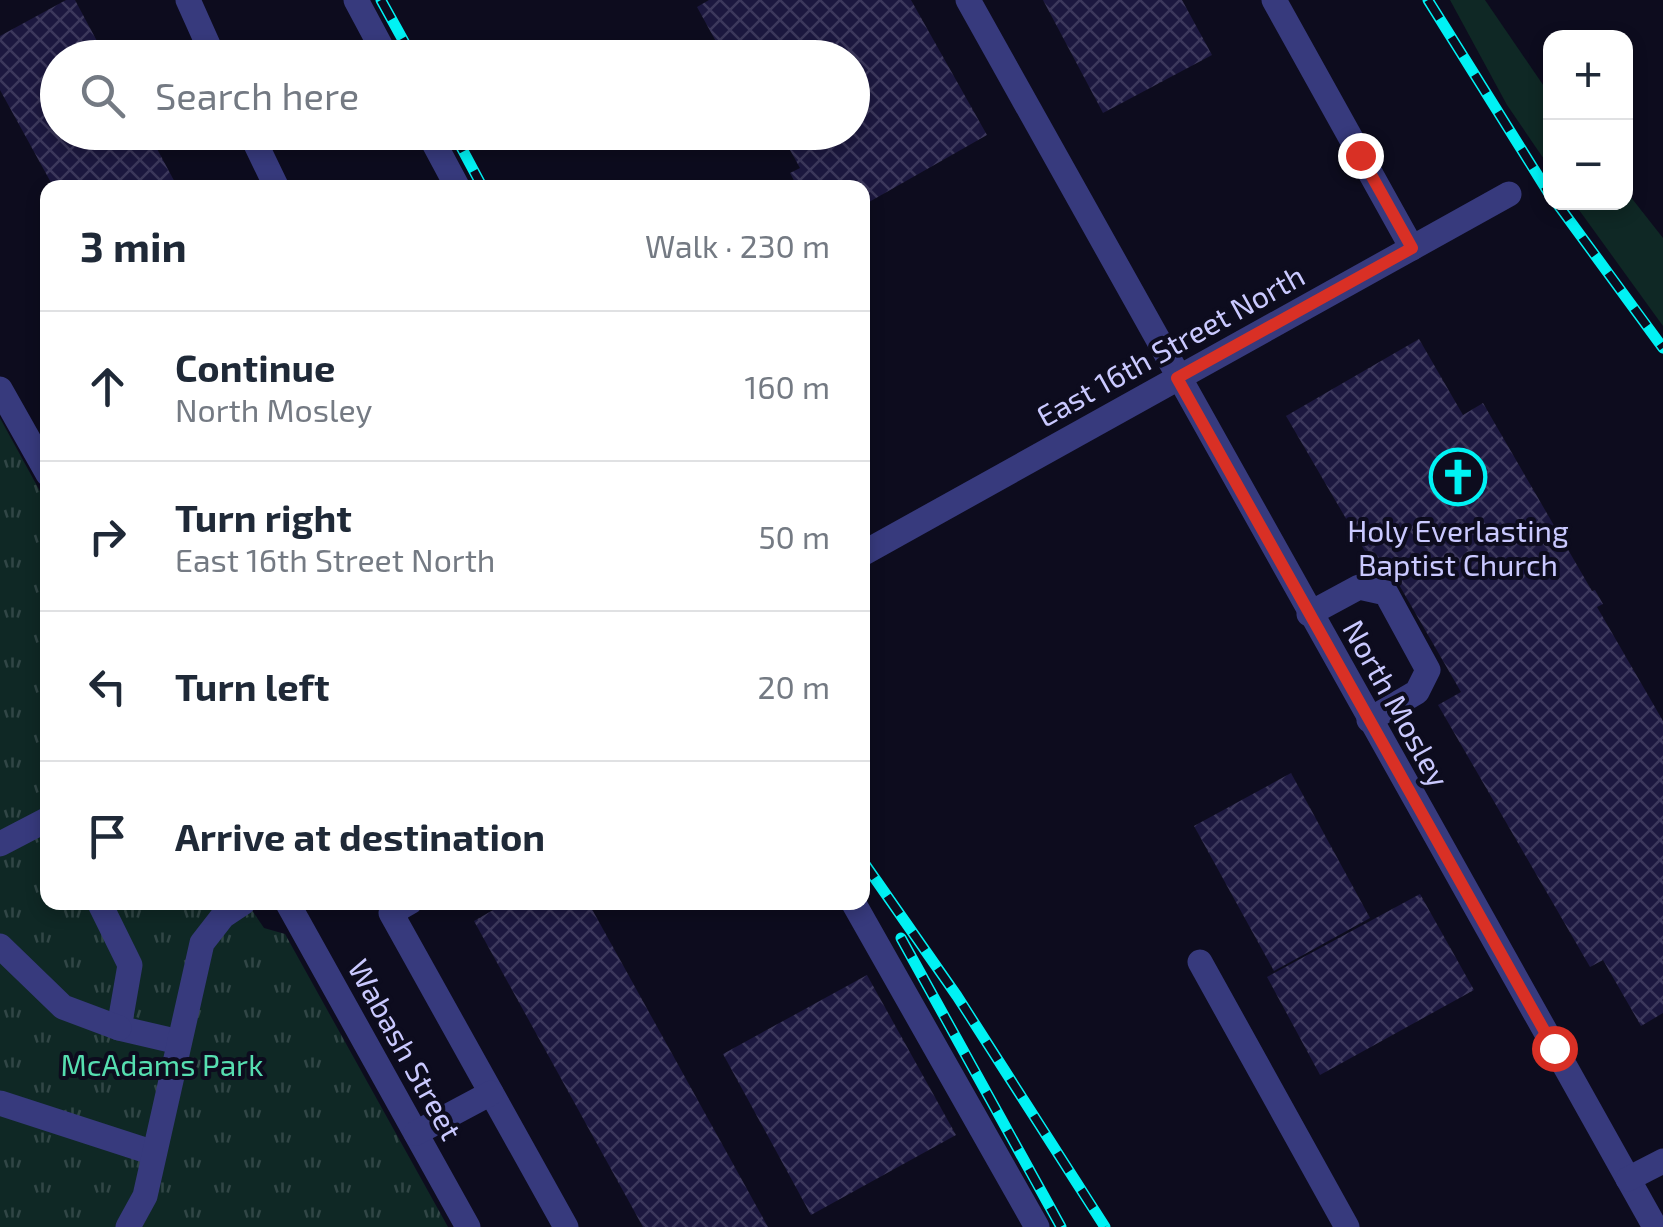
<!DOCTYPE html>
<html lang="en">
<head>
<meta charset="utf-8">
<style>
	body { margin:0; font-family:"Exo 2",sans-serif; background:#f2f2f3; color:#1f2937 }
	.controls { position:absolute; right:30px; top:30px; display:grid; overflow:hidden; border-radius:20px; box-shadow:0 5px 15px #0003 }
	.controls button { width:90px; height:90px; display:grid; place-items:center; padding:0; border:0; border-bottom:2px solid #e0e1e3; background:#fff; color:#1f2937; font:50px sans-serif }
	.stop { position:absolute; width:30px; height:30px; margin:-22px; border:8px solid #d93025; border-radius:50%; background:#fff }
	.stop.end { background:#d93025; border-color:#fff; box-shadow:0 2px 10px #0008 }
	.list { margin:0; padding:0; list-style:none }
	h2 { display:flex; justify-content:space-between; align-items:center; height:130px; margin:0; padding:0 40px; font-size:42px }
	h2 small { font-size:32px; font-weight:400; color:#747a83 }
	.list li { display:grid; grid-template-columns:65px 1fr auto; gap:30px; align-items:center; box-sizing:border-box; height:150px; padding:0 40px; border-top:2px solid #e0e1e3 }
	.list b { display:block; font-size:38px; white-space:nowrap }
	.list p { margin:0; font-size:32px; white-space:nowrap; color:#747a83 }
	.list em { font-size:32px; font-style:normal; color:#747a83 }
	.icon { flex:none; width:55px; height:55px; fill:none; stroke:currentColor; stroke-width:2; stroke-linecap:round; stroke-linejoin:round }
	.map { position:relative; flex:none; width:1663px; height:1227px; overflow:hidden }
	.search { position:absolute; background:#fff; box-shadow:0 5px 15px #0003; left:40px; top:40px; width:830px; height:110px; display:flex; align-items:center; gap:25px; box-sizing:border-box; padding:0 35px; border-radius:55px; color:#747a83; font-size:38px }
	.panel { position:absolute; background:#fff; box-shadow:0 5px 15px #0003; left:40px; top:180px; width:830px; height:730px; border-radius:20px }
	.map>svg:first-child { display:block }
	.grass { fill:#0f2825 }
	.park { fill:url(#park-tufts) }
	.building { fill:url(#building-cross-hatch) }
	.lines { fill:none; stroke-linecap:round; stroke-linejoin:round }
	.minor { stroke:#373a7d; stroke-width:25 }
	.rail-casing { stroke:#00f2f4; stroke-width:11 }
	.rail { stroke:#0d0c1e; stroke-width:8; stroke-dasharray:22; stroke-linecap:butt }
	.route { stroke:#d93025; stroke-width:12 }
	.labels { text-anchor:middle; dominant-baseline:central; stroke-width:8; stroke-linejoin:round; paint-order:stroke }
	.street-label { font-size:30px; fill:#cac9ff; stroke:#0d0c1e }
	.poi-label { font-size:30px; fill:#cac9ff; stroke:#0d0c1e }
	.park-label { font-size:30px; fill:#56deb0; stroke:#0d0c1e }
</style>
</head>
<body>
<div class="map">
<svg width="1663" height="1227" viewBox="0 0 1663 1227">
	<defs>
		<pattern id="park-tufts" width="24" height="20" patternUnits="userSpaceOnUse" patternTransform="scale(2.5)"><rect width="24" height="20" fill="#0f2825"/><path d="M3 7l-1-3M5 7V3M7 7l1-3M15 17l-1-3M17 17v-4M19 17l1-3" fill="none" stroke="#314646"/></pattern>
		<pattern id="building-cross-hatch" width="8" height="8" patternUnits="userSpaceOnUse" patternTransform="scale(2.5)"><rect width="8" height="8" fill="#1c183f"/><path d="M0 0l8 8M0 8l8-8" fill="none" stroke="#3c385c"/></pattern>
	</defs>
	<rect width="100%" height="100%" fill="#0d0c1e"/>
	<g class="grass">
		<polygon points="1450,0 1485,0 1550,95 1550,168 1507,105"/>
		<polygon points="1626,191 1663,238 1663,326 1574,203 1626,202"/>
	</g>
	<polygon class="park" points="0,418 47,504 48,902 247,903 264,928 285,934 448,1227 0,1227"/>
	<g class="building">
		<polygon points="66,0 75,0 106,58 58,58 58,132 148,132 178,188 54,188 0,90 0,36"/>
		<polygon points="709,0 911,0 987,135 862,206 862,188 798,188 790,173 800,168 780,132 852,132 852,58 725,58 697,7"/>
		<polygon points="1043,0 1182,0 1212,55 1103,113"/>
		<polygon points="1419,339 1463,415 1483,403 1592,591 1595,590 1603,604 1597,607 1663,721 1663,1013 1641,1026 1603,960 1590,967 1438,705 1461,692 1387,564 1376,570 1286,416"/>
		<polygon points="1291,773 1370,918 1274,971 1194,826"/>
		<polygon points="1420,894 1474,990 1320,1075 1267,977"/>
		<polygon points="507,902 588,902 768,1227 643,1227 474,921"/>
		<polygon points="867,975 956,1135 811,1215 723,1054"/>
	</g>
	<g class="lines">
		<g class="minor">
			<polyline points="188,0 214,58"/>
			<polyline points="356,0 387,58"/>
			<polyline points="968,0 1655,1227"/>
			<polyline points="1274,0 1412,248"/>
			<polyline points="250,132 277,188"/>
			<polyline points="428,132 458,188"/>
			<polyline points="0,389 48,474"/>
			<polyline points="862,554 1509,194"/>
			<polyline points="1309,614 1359,587 1386,593 1428,670 1417,692 1369,720"/>
			<polyline points="0,844 48,819"/>
			<polyline points="99,902 130,965 119,1028 179,1042"/>
			<polyline points="287,902 468,1227"/>
			<polyline points="410,902 391,913 566,1227"/>
			<polyline points="853,902 1037,1227"/>
			<polyline points="0,946 63,1007 119,1028"/>
			<polyline points="1200,962 1347,1227"/>
			<polyline points="0,1103 154,1153"/>
			<polyline points="416,1133 491,1093"/>
			<polyline points="1628,1179 1663,1161"/>
			<polyline points="128,1227 145,1196 202,943 223,916 244,902"/>
		</g>
		<g class="rail-casing">
			<g id="rail">
				<polyline points="381,0 413,58"/>
				<polyline points="1428,0 1550,195"/>
				<polyline points="453,132 483,188"/>
				<polyline points="1556,202 1663,348"/>
				<polyline points="862,860 957,996 1105,1227"/>
				<polyline points="901,938 1061,1227"/>
			</g>
		</g>
		<use href="#rail" class="rail"/>
	</g>
	<g class="lines">
		<polyline class="route" points="1360,155 1412,248 1177,378 1554,1048"/>
	</g>
	<defs>
		<g id="church-ring" transform="scale(2.875)"><circle r="9.5" fill="#0d0c1e" stroke="#00f2f4" stroke-width="1.5"/><path d="M-1.2-6h2.4v3.5h3.3v2.4h-3.3V6h-2.4V-.1h-3.3v-2.4h3.3Z" fill="#00f2f4"/></g>
	</defs>
	<g fill-rule="evenodd">
		<use href="#church-ring" x="1458" y="477"/>
	</g>
	<g class="labels">
		<g class="street-label">
			<text transform="translate(1170 345) rotate(-29)">East 16th Street North</text>
			<text transform="translate(1397 703) rotate(61)">North Mosley</text>
			<text transform="translate(406 1049) rotate(61)">Wabash Street</text>
		</g>
		<g class="poi-label">
			<text x="1458" y="530">Holy Everlasting<tspan x="1458" dy="34">Baptist Church</tspan></text>
		</g>
		<g class="park-label">
			<text x="162" y="1064">McAdams Park</text>
		</g>
	</g>
</svg>
<div class="controls">
<button>+</button>
<button>−</button>
</div>
<div class="stop" style="left:1554px;top:1048px"></div>
<div class="stop end" style="left:1360px;top:155px"></div>
<div class="search"><svg class="icon" aria-label="search" viewBox="0 0 24 24"><circle cx="10" cy="10" r="6"/><path d="M15 15l6 6"/></svg>Search here</div>
<section class="panel">
<h2>3 min<small>Walk · 230 m</small></h2>
<ul class="list">
<li><svg class="icon" aria-label="ahead" viewBox="0 0 24 24"><path d="M12 20V5M6 11l6-6 6 6"/></svg><div><b>Continue</b><p>North Mosley</p></div><em>160 m</em></li>
<li><svg class="icon" aria-label="right" viewBox="0 0 24 24"><path d="M7 20v-9h11M14 6l5 5-5 5"/></svg><div><b>Turn right</b><p>East 16th Street North</p></div><em>50 m</em></li>
<li><svg class="icon" aria-label="left" viewBox="0 0 24 24"><path d="M17 20v-9H6M10 6l-5 5 5 5"/></svg><div><b>Turn left</b></div><em>20 m</em></li>
<li><svg class="icon" aria-label="arrive" viewBox="0 0 24 24"><path d="M6 21V4h12l-3 4 3 4H6"/></svg><div><b>Arrive at destination</b></div></li>
</ul>
</section>
</div>
</body>
</html>
